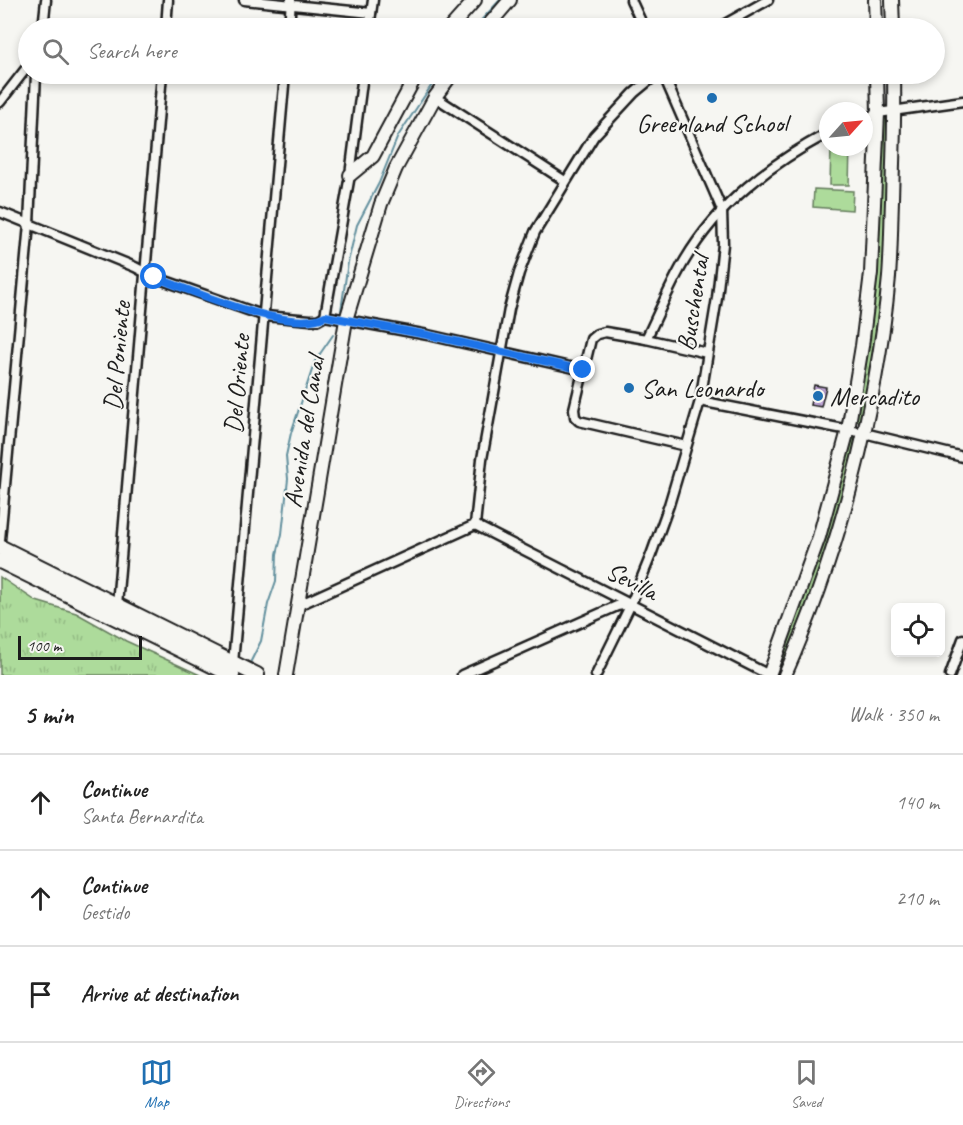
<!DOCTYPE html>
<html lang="en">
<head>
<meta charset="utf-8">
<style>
	body { margin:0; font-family:Caveat,sans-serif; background:#f2f2f2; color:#222 }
	.controls { position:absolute; right:18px; bottom:18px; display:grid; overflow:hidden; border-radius:9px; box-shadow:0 3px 9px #0003 }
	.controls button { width:54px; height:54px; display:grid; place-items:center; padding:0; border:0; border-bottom:2px solid #e0e0e0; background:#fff; color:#222; font:30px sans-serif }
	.compass { position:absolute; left:819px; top:102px; width:54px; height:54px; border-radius:50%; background:#fff; box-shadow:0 3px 9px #0003; rotate:63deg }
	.scale { position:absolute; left:18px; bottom:15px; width:124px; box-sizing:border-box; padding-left:6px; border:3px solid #1c1c1c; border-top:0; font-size:16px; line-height:21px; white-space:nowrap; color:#1c1c1c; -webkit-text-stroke:4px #f6f6f2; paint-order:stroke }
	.stop { position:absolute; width:18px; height:18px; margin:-14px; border:4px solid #1a73e8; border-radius:50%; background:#fff }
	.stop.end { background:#1a73e8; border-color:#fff; box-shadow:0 2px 6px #0008 }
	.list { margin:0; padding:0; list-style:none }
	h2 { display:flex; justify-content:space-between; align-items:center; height:78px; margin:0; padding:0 24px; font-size:26px }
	h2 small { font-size:20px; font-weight:400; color:#767676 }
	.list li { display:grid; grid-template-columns:39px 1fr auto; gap:18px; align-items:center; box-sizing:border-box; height:96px; padding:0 24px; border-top:2px solid #e0e0e0 }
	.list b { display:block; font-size:22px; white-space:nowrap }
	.list p { margin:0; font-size:20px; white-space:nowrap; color:#767676 }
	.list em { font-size:20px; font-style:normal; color:#767676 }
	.icon { flex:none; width:33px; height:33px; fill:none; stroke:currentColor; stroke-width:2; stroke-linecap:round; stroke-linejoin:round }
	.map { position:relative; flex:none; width:963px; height:675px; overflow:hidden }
	.search { position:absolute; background:#fff; box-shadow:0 3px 9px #0003; left:18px; right:18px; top:18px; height:66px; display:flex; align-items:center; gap:15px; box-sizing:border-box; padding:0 21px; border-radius:33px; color:#767676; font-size:22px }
	.sheet { height:366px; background:#fff }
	nav { display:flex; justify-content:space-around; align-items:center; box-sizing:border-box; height:84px; border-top:2px solid #e0e0e0; background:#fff; font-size:16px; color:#767676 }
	nav a { display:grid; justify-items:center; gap:3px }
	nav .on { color:#1f6fb2 }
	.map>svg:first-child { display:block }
	.grass { fill:url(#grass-tufts); stroke:#647c5c; stroke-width:1.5 }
	.garden { fill:#addb9b; stroke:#647c5c; stroke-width:1.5 }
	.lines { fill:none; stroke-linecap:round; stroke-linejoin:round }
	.stream { stroke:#63909e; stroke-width:2 }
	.building { fill:url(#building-back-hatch); stroke:#1c1c1c; stroke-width:1.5 }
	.street-casing { stroke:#1c1c1c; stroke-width:13 }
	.secondary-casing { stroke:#1c1c1c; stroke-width:16 }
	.primary-casing { stroke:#1c1c1c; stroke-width:18 }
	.street { stroke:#f6f6f2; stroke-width:8 }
	.secondary { stroke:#f6f6f2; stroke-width:12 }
	.primary { stroke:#f6f6f2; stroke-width:14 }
	.route { stroke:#1a73e8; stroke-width:8 }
	.poi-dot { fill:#1f6fb2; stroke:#f6f6f2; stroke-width:2 }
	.labels { text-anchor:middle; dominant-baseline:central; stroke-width:4.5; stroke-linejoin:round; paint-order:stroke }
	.poi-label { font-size:26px; fill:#1c1c1c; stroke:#f6f6f2; text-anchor:start }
	.street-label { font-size:26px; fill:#1c1c1c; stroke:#f6f6f2 }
</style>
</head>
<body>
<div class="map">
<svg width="963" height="675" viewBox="0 0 963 675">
	<defs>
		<pattern id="grass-tufts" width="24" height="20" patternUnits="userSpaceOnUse" patternTransform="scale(1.5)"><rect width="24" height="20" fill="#addb9b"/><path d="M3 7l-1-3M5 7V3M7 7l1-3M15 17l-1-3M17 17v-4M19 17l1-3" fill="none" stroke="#94bb85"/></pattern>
		<pattern id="building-back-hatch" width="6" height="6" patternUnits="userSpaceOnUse" patternTransform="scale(1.5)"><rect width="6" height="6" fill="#c2a9d8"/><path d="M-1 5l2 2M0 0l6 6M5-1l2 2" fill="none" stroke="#a691b9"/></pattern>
	</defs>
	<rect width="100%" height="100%" fill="#f6f6f2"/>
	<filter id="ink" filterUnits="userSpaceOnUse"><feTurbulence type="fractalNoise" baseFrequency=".0167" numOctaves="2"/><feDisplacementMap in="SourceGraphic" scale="12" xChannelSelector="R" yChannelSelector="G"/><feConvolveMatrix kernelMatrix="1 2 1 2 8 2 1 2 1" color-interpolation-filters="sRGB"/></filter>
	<g filter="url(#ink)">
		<g class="grass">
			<polygon points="886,119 889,120 884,275 863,420 860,422 854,419 884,120"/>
			<polygon points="853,438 857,440 845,494 814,591 780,673 777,673 776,671 850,441"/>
			<polygon points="0,577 36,601 76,613 126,641 200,675 0,675"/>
		</g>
		<g class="garden">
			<polygon points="831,147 850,147 849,185 830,185"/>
			<polygon points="814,189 853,191 852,210 813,207"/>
		</g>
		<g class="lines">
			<g class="stream">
				<polyline points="474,28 500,0"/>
				<polyline points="341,311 348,262 357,225 379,183 398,136 439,74"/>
				<polyline points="251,661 261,641 268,604 276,581 277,554 282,534 288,479 286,456 291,433 315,361 333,335"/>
			</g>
		</g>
		<polygon class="building" points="814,385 826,387 821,407 810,405"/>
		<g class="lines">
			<g class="street-casing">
				<g id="street">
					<polyline points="244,0 371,13"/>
					<polyline points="631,0 644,28"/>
					<polyline points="43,28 46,0"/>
					<polyline points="166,28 168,0"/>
					<polyline points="289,28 291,0"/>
					<polyline points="369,28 373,0"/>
					<polyline points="718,28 768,0"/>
					<polyline points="435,97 565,181"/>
					<polyline points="0,102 28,66"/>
					<polyline points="864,119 878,113 963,101"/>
					<polyline points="0,212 135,267 154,277 265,316 310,320 318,320 325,316"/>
					<polyline points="325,316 428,335 583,370"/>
					<polyline points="325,316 350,175 363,74"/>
					<path d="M 646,339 C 659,313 670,285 685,260 C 719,203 770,164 828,133"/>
					<polyline points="700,401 864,433 963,457"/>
					<polyline points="686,446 579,421 575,417 574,409 591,339 597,334 605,332 646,339 707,353"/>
					<polyline points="475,525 482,459 509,309 519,273 535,232 594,136 634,93 657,74"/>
					<polyline points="475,525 769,675"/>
					<polyline points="0,540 29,224 36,74"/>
					<polyline points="117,605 162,74"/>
					<polyline points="299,605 475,525"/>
					<polyline points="233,663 285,74"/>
					<polyline points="462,675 617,606 630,604"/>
					<polyline points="596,675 631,604 651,555 669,505 700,401 717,298 723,244 722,210 663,74"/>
					<polyline points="950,675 963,639"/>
				</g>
			</g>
			<g class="secondary-casing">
				<g id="secondary">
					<polyline points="875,0 876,28"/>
					<polyline points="892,0 893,28"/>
					<polyline points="450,28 475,0"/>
					<polyline points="486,28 510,0"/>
					<polyline points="350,175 373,156 417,74"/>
					<polyline points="286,675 346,320 381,204 396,168 435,97 452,74"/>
					<polyline points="769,675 819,537 848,430 862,346 871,273 878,113 877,74"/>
					<path d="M 785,675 C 838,556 877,408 889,277 C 891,252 891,226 892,200 C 893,158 895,116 894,74"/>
				</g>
			</g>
			<g class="primary-casing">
				<g id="primary">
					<polyline points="0,547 257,675"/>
					<polyline points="0,561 232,675"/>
				</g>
			</g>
			<use href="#street" class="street"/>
			<use href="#secondary" class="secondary"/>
			<use href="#primary" class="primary"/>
		</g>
	</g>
	<g class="lines" filter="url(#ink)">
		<path class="route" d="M 154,277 C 190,290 292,335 325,316 L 428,335 L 583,370"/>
	</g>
	<g class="poi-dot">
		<circle cx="712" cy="98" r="6"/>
		<circle cx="629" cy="388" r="6"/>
		<circle cx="818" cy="396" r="6"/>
	</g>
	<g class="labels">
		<g class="poi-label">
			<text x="712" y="123" text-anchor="middle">Greenland School</text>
			<text x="641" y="388">San Leonardo</text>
			<text x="830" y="396">Mercadito</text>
		</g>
		<g class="street-label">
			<text transform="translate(693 303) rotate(-81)">Buschental</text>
			<text transform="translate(117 356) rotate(-85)">Del Poniente</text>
			<text transform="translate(237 384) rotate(-85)">Del Oriente</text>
			<text transform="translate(304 432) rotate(-81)">Avenida del Canal</text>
			<text transform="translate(632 581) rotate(27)">Sevilla</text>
		</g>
	</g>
</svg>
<div class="controls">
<button><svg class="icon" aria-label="locate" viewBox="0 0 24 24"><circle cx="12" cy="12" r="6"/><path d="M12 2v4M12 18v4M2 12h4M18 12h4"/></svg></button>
</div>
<svg class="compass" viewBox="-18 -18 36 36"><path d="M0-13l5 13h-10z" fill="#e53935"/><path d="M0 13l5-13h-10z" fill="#767676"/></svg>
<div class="scale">100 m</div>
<div class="stop" style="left:154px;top:277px"></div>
<div class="stop end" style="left:583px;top:370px"></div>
<div class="search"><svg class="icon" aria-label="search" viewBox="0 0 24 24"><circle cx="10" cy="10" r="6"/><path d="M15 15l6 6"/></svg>Search here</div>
</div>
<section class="sheet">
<h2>5 min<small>Walk · 350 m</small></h2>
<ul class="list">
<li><svg class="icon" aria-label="ahead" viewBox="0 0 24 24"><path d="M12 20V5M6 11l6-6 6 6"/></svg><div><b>Continue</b><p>Santa Bernardita</p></div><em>140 m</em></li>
<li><svg class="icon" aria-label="ahead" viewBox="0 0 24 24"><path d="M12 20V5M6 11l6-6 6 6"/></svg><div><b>Continue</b><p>Gestido</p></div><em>210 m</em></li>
<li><svg class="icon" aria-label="arrive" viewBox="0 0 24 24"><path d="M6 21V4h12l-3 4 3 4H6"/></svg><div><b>Arrive at destination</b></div></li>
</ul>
</section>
<nav>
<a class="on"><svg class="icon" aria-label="map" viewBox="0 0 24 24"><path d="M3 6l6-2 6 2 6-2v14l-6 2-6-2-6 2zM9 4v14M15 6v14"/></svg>Map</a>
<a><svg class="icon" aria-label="directions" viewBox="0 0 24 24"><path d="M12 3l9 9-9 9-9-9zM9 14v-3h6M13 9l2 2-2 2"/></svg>Directions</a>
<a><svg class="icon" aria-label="saved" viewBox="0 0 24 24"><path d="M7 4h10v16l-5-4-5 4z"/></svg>Saved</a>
</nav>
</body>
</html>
